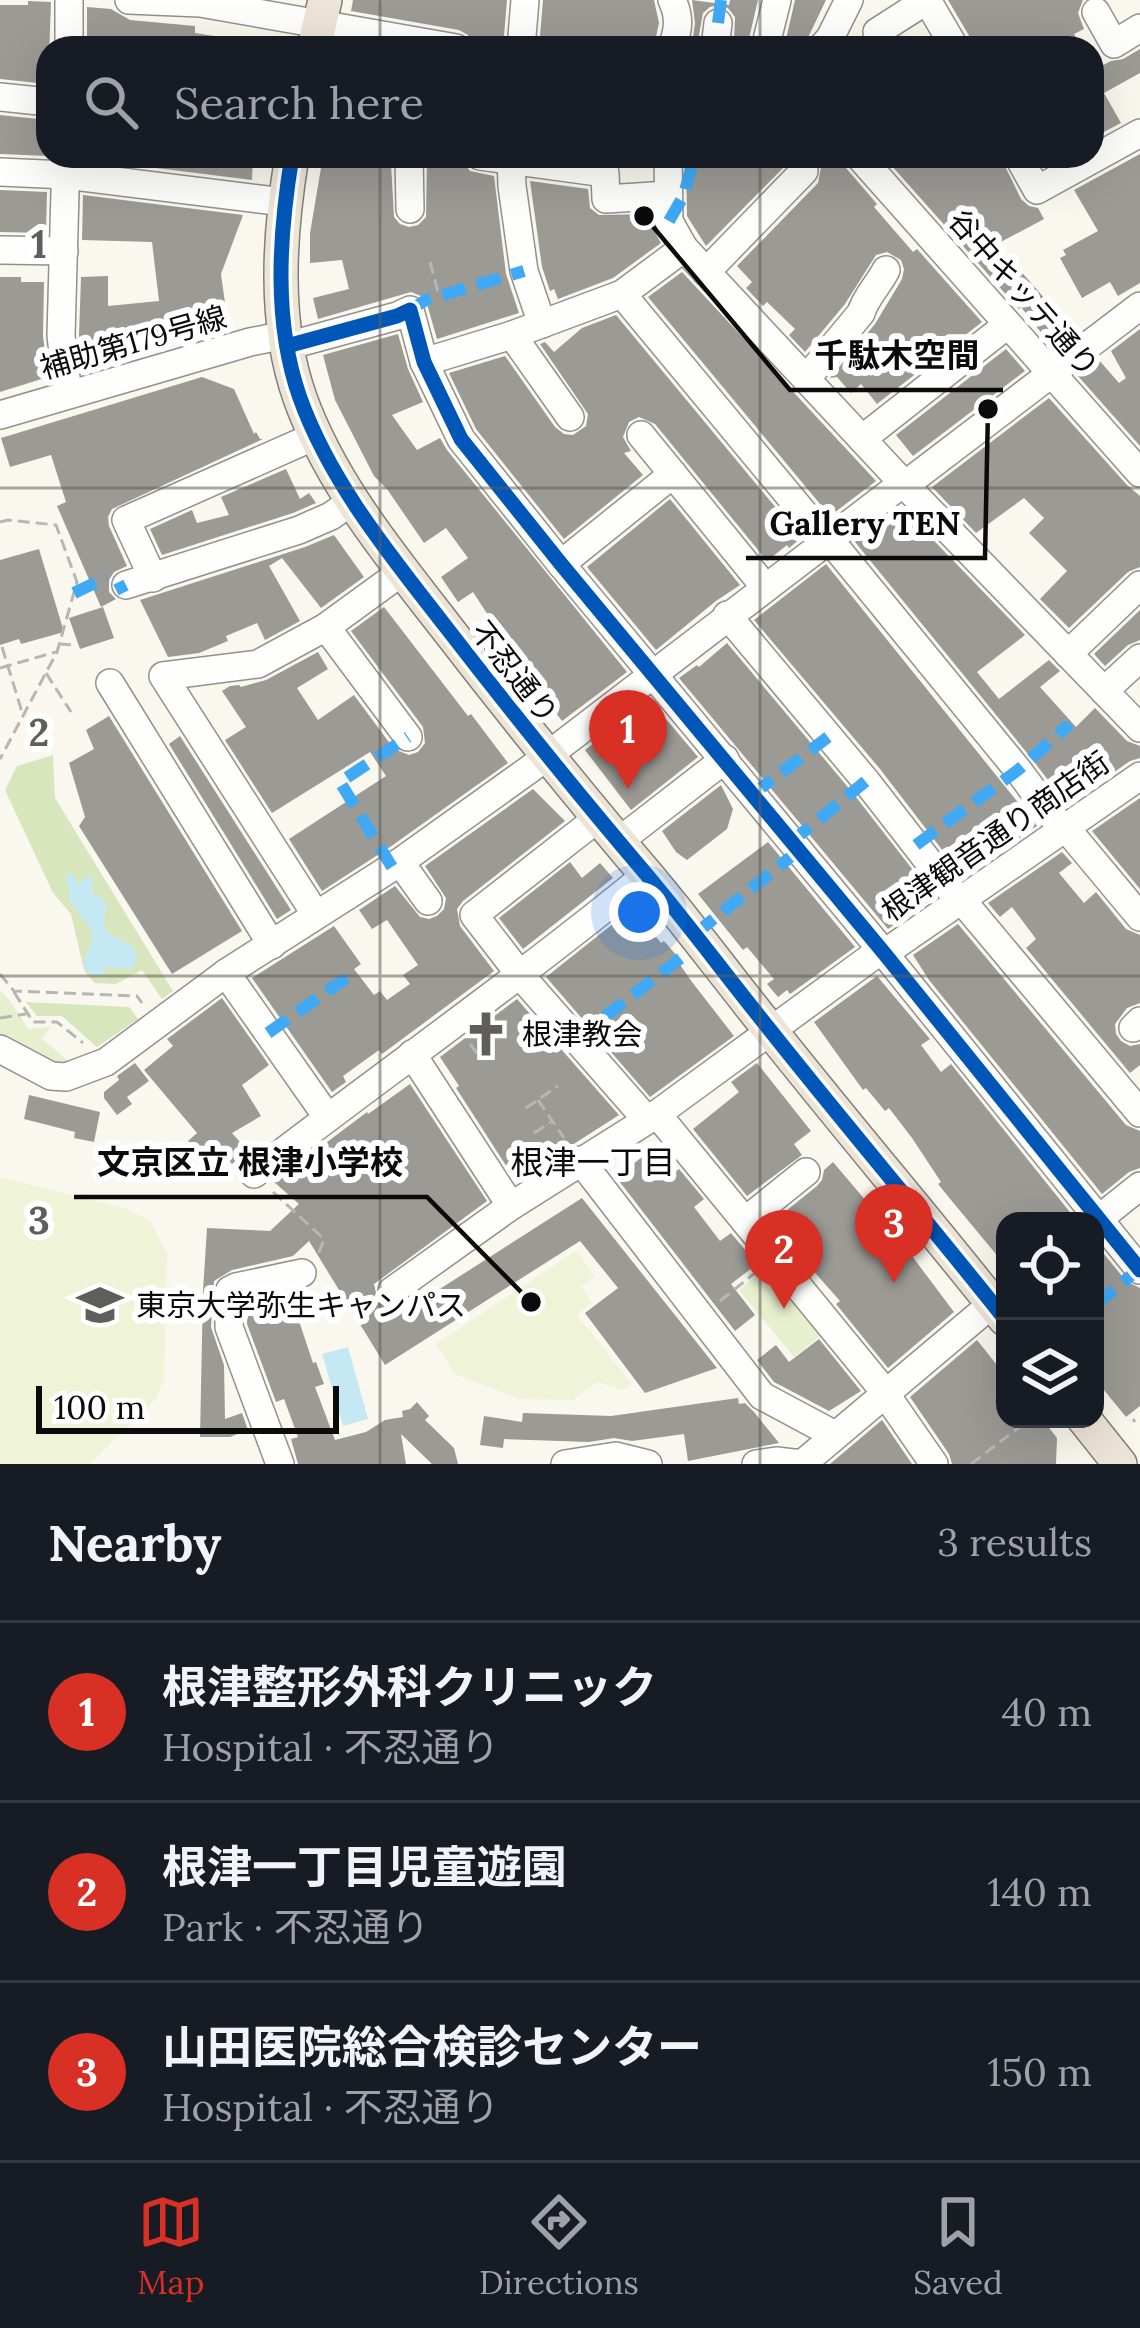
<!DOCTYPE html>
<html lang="en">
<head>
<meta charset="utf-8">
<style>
	body { margin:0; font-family:Lora,"Noto Sans JP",serif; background:#20242c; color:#f1f3f6 }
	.controls { position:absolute; right:36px; bottom:36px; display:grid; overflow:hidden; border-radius:24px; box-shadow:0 12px 48px #0002 }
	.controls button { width:108px; height:108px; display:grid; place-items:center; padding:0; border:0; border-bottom:3px solid #363941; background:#171b24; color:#f1f3f6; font:60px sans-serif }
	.scale { position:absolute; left:36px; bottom:30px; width:303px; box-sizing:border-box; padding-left:12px; border:6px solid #0b0b0b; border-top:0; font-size:33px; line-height:42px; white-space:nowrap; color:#0b0b0b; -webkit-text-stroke:9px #fff; paint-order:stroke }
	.you { position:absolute; left:639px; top:912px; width:42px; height:42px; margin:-30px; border:9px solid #fff; border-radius:50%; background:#1a73e8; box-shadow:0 0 0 18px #1a73e833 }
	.badge { display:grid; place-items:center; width:78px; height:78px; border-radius:50%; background:#d93025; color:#fff; font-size:39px; font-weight:700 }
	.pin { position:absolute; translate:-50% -99px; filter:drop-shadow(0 3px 6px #0008) }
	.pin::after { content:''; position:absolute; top:63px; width:42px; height:36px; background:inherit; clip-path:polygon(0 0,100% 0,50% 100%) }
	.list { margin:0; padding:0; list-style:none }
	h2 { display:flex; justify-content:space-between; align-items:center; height:156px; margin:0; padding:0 48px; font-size:51px }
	h2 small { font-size:39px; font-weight:400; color:#9ea1a6 }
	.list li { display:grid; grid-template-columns:78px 1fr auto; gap:36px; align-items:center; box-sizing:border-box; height:180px; padding:0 48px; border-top:3px solid #363941 }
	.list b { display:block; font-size:45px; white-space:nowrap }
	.list p { margin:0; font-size:39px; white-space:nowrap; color:#9ea1a6 }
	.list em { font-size:39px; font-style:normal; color:#9ea1a6 }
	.icon { flex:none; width:66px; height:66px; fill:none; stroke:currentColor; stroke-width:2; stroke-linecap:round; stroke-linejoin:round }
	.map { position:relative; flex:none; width:1140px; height:1464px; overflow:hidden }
	.search { position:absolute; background:#171b24; box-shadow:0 12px 48px #0002; left:36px; right:36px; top:36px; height:132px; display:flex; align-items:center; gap:30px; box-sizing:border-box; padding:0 42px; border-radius:36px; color:#9ea1a6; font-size:45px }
	.sheet { height:696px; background:#171b24 }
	nav { display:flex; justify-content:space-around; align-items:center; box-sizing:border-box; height:168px; border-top:3px solid #363941; background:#171b24; font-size:33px; color:#9ea1a6 }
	nav a { display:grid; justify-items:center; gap:6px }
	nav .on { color:#d93025 }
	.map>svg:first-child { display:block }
	.green { fill:#e6efce }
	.forest { fill:#d7e6bc }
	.pitch { fill:#eff3d8 }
	.water { fill:#c5e9f4 }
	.building { fill:#9c9a95 }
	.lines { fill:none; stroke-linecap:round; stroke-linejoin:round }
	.minor-casing { stroke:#93918d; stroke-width:30 }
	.major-casing { stroke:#807f7a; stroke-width:36 }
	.path { stroke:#b7b6b5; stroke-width:3; stroke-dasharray:12 6; stroke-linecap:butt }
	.minor { stroke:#fefefc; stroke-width:27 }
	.major { stroke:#ece4d7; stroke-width:33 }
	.quiet { stroke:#3fa9f5; stroke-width:12; stroke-dasharray:24 12; stroke-linecap:butt }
	.cycleway-casing { stroke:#fff; stroke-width:22 }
	.cycleway { stroke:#0057b8; stroke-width:15 }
	.grid { fill:none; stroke:#5f5e5a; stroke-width:3; stroke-opacity:0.55 }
	.labels { text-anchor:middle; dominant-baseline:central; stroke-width:12; stroke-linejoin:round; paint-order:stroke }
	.street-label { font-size:30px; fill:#0b0b0b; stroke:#fff }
	.poi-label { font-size:30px; fill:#0b0b0b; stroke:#fff; text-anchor:start }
	.neighbourhood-label { font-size:33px; fill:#0b0b0b; stroke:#fff }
	.grid-label { font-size:39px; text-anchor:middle; font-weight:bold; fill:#5f5e5a; stroke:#fff; stroke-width:12; stroke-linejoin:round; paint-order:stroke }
	.leader { fill:none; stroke:#0b0b0b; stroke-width:4.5 }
	.callout-dot { fill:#0b0b0b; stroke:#fff; stroke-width:4.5 }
	.callout-label { font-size:33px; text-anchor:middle; font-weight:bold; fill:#0b0b0b; stroke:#fff; stroke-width:12; stroke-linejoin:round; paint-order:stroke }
</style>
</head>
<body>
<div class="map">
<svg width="1140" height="1464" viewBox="0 0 1140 1464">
	<rect width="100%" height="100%" fill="#faf7ee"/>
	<g class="green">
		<polygon points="0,990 11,1002 28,1029 51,1027 42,1039 73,1065 59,1067 0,1039"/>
		<polygon points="775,1261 829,1329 794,1357 739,1290"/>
	</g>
	<g class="forest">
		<polygon points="53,755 55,798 173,991 162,999 142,970 116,984 94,983 84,970 71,914 53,893 5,790 17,766"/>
		<polygon points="26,1002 129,1007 138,1019 97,1047 62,1016 37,1016"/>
	</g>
	<g class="pitch">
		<polygon points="0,1177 127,1209 150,1221 167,1253 164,1379 156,1399 90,1464 0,1464"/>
		<polygon points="576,1251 595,1276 581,1287 592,1302 577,1315 632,1384 624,1390 597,1382 573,1400 519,1399 455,1374 436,1344"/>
	</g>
	<g class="water">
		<path d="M 71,873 L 78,884 L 91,875 L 93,894 L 106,901 L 104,928 C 117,944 146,941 133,969 L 109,967 L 100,975 L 91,975 L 84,967 L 86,954 L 92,941 L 92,930 L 71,903 L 66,874 Z"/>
		<polygon points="348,1347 368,1419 343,1426 322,1354"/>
	</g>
	<g class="building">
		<polygon points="353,0 507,0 503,48 474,48 468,35 459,30 351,11"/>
		<polygon points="543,0 654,0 659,23 654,46 635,42 634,48 612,48 613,41 561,36 560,48 539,48"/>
		<polygon points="692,0 729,5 730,0 758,0 747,47 734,43 735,17 728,8 719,5 710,7 703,13 697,46 692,45 695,23"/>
		<polygon points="795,0 826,0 803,48 784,48"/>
		<polygon points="948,0 1083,0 1078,13 1084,29 1074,34 1082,48 973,48 971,39"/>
		<polygon points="28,1 51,2 48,84 0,79 0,5 28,5"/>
		<polygon points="87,7 111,9 130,20 195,26 195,33 233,39 232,48 87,48"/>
		<polygon points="1140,49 1140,73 1104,93 1121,123 1100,134 1092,120 1092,71 1111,61 1123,59"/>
		<polygon points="0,115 48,120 48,156 0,154"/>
		<polygon points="1140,154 1140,283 1118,296 1110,282 1082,298 1060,258 1066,255 1063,250 1098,231 1074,190"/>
		<polygon points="84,156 253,156 252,180 84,159"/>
		<polygon points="323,156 381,156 381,164 391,164 394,217 400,224 409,227 418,225 426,217 427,158 463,162 470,171 494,176 506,274 519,313 437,339 427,304 421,296 411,292 318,319 313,298 349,289 342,260 310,263 310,233"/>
		<polygon points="686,156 795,156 706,246 687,216"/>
		<polygon points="813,156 841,156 846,168 877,204 874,207 913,252 917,249 982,322 877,404 861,384 851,393 837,377 830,378 875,324 902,279 904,269 901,260 887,252 876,255 845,304 805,352 789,335 795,329 767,302 763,306 746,288 752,282 737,266 818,183 821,167"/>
		<polygon points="883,156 1000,156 1021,199 1029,206 1038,208 1044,219 997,244 1075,333 1054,349 1021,307 1019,309"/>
		<polygon points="530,181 588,189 590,208 599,215 651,214 653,229 661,243 613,278 558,299 554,289 550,291 542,267"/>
		<polygon points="0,190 47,192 46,233 0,232"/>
		<polygon points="83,195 243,215 221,274 225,303 201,332 157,339 157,346 83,365 79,335 81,277 108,276 108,306 159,301 152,242 82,240"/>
		<polygon points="682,272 876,481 830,516 648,297"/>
		<polygon points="0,277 21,277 21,282 44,282 43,336 48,377 0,392"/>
		<polygon points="616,315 801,538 789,548 787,545 767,561 655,424 639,417 629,422 623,437 631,451 624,453 643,475 564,539 476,429 449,373 505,356 555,427 564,434 573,435 586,426 588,414 540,344 545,342 554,352 582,328"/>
		<polygon points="1140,329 1140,446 1078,376 1099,360 1119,383 1126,378 1111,351"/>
		<polygon points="398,334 408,369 423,402 392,415 417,450 440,438 447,450 627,672 562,721 523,669 473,592 458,602 441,577 468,558 446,528 424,543 387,489 374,476 335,400 323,355"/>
		<polygon points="1006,349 1025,371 913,456 896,435"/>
		<polygon points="202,377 234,389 254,434 256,432 260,439 263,439 112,509 108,517 109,526 127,566 114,572 109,580 109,592 116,599 101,607 57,506 66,502 51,455 10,467 1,438"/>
		<polygon points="1049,398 1127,485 1140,496 1140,567 1128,572 1069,628 1040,599 1067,571 1029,533 1044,518 1024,498 976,533 932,487"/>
		<polygon points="286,469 300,499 309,493 316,503 293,513 162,555 150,529 192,510 197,523 229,515 221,497"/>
		<polygon points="670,499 740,585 716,601 656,650 587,567"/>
		<polygon points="898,509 910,523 914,520 1025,635 977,672 999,699 1049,660 1060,671 1040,687 1076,727 1095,708 1127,741 1140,746 1140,758 1130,761 1067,805 1032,759 855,542"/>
		<polygon points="334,535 364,577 321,608 282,558 269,566 300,621 265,640 257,623 226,636 228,641 199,653 168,657 140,600 305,547"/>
		<polygon points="39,549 64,632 21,644 19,639 0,645 0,560"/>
		<polygon points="826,564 1037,826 963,877 880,769 754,620"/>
		<polygon points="103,607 114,638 80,649 69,618"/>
		<polygon points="384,607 468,716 471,714 508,763 390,847 322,891 289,839 386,776 370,752 272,813 225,740 246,727 222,691 230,686 239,685 241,687 266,680 318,652 328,669 297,688 318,720 354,695 394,749 409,755 418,752 425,743 423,727 351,631"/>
		<polygon points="1140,610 1140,640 1128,645 1105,666 1094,654"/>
		<polygon points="727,643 852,792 934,897 888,929 679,678 697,665 699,667"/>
		<polygon points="650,700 698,757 631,810 585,750"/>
		<polygon points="109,716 242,931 172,974 79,826 85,817 69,763 94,749 86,730"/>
		<polygon points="180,736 291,910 277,919 169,744"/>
		<polygon points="721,785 733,809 727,829 687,860 676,852 662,831"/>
		<polygon points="533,789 565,821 463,901 457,909 460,926 494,971 382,1054 379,1050 343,1076 346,1082 332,1092 252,978 334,926 361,964 354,969 374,995 380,991 387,1000 410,984 403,975 418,965 387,920 372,929 359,910 395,886 420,917 429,919 437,916 444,909 446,898 425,866"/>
		<polygon points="1140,798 1140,889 1092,831"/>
		<polygon points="768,842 855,947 790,994 787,990 778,997 767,984 774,979 747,947 743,950 698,894"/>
		<polygon points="1062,852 1072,863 1059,873 1084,903 1096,892 1126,929 1140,935 1140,1003 1127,1008 1115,1024 1116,1034 1121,1041 1130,1046 1140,1044 1140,1065 1130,1073 1026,948 1036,939 1012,907 1000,917 988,903"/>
		<polygon points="570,862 582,878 600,863 613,878 523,949 499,918"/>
		<polygon points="633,908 661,943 664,941 678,957 676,959 692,982 734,1036 650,1097 546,977"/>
		<polygon points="958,924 1126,1125 1140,1131 1140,1168 1129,1172 1102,1194 929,980 913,955"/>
		<polygon points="877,976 930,1039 921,1045 941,1072 951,1064 1077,1221 1005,1221 1005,1265 951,1200 938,1184 941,1182 912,1138 889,1108 885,1111 866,1088 863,1090 814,1022"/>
		<polygon points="222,998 269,1065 242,1085 261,1116 232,1133 247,1150 232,1164 212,1141 200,1153 188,1141 197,1133 144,1070 173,1046 167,1039"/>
		<polygon points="517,999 619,1115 516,1181 456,1088 459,1086 440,1057"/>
		<polygon points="135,1063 149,1081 127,1097 132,1104 117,1115 104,1098 104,1092 119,1080 117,1076"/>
		<polygon points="757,1063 811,1131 794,1144 802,1155 747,1196 693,1129 739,1092 731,1082"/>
		<polygon points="410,1084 487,1201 374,1284 378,1302 390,1308 396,1317 582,1198 717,1368 645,1393 585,1313 618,1288 580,1241 385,1365 309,1241 293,1256 232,1270 214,1281 211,1327 224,1365 225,1419 242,1413 248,1430 230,1437 200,1437 203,1291 207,1228 270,1231 299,1204 274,1182 367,1112 368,1114"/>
		<polygon points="29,1095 100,1112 94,1142 74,1138 75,1132 24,1119"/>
		<polygon points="650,1151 669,1176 679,1169 704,1199 694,1207 720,1241 731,1233 757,1264 731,1284 755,1315 735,1331 616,1177"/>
		<polygon points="833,1162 906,1248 954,1312 888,1368 836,1304 840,1301 771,1223 817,1186 822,1180 824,1170"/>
		<polygon points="1095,1243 1126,1281 1140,1288 1140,1406 1126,1417 1095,1379"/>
		<polygon points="281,1296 288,1322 298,1318 313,1363 316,1362 324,1384 315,1387 335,1440 366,1432 385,1420 403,1417 402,1411 410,1409 417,1402 429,1416 425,1420 454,1448 458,1464 432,1464 401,1434 406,1464 298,1464 291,1439 298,1437 284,1399 276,1402 247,1324 248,1303"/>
		<polygon points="819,1339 861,1391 829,1411 774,1382 757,1360 776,1345 789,1362"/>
		<polygon points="977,1340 1005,1375 1005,1419 1042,1419 1057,1438 1056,1464 952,1464 949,1454 910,1397"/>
		<polygon points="738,1398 739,1404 745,1403 754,1412 779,1443 688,1461 684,1434 632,1441 614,1438 589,1442 504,1439 503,1448 480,1445 484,1416 522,1422 523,1413 611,1416"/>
		<polygon points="882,1420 912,1464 830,1464"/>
	</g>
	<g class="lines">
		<g class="minor-casing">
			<g id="minor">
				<polyline points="129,0 200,3 456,48"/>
				<polyline points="1096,12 1114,44 1140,28"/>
				<polyline points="877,32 927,0 955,48"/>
				<polyline points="69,48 69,0"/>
				<polyline points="521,48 525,0"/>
				<path d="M 671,48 C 679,32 680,16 672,0"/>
				<polyline points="715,48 718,23"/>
				<polyline points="765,48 777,0"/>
				<polyline points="821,48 830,38 849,0"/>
				<polyline points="0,97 48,102"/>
				<polyline points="66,156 61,336 68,394"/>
				<polyline points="409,156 410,209"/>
				<polyline points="480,156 605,173 606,199 668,195"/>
				<polyline points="511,156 512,186 524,271 542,324"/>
				<polyline points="668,156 669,221 684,248 903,483 1140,728"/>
				<polyline points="859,156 1140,473"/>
				<polyline points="1018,156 1037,190 1140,133"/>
				<polyline points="0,172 66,175 284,202"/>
				<polyline points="0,250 64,251"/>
				<polyline points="706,272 804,171"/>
				<polyline points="622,294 826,540"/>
				<polyline points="512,335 570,417"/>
				<polyline points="287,346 397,316 410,310 424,362 461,439 561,564 884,953 1140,1270"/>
				<polyline points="424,362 512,335 622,294 684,248"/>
				<path d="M 806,379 L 861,313 C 865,298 879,284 886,270"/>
				<polyline points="0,415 250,342 285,335"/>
				<polyline points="641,435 765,587"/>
				<polyline points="862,439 1007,325"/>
				<polyline points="905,485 1140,306"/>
				<polyline points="829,539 1018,770 1062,829 1070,833 1140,917"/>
				<polyline points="561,564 673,474"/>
				<polyline points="153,578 126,520 315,436"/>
				<polyline points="126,585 299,530 331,516 352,501"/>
				<polyline points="727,615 866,781 960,902 965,904 1140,1113"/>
				<polyline points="326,627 408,737"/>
				<polyline points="1068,654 1140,585"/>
				<polyline points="110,683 272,945"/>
				<polyline points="1104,691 1140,658"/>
				<polyline points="598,818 474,915 521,976 647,1120"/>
				<polyline points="618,842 725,759"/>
				<polyline points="400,862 428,901"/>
				<polyline points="316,915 163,676 258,664 326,627 403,571"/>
				<polyline points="226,973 328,1118"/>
				<polyline points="1133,1028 1140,1021"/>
				<polyline points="0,1049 51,1076 66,1077 106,1062 226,973 400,862 530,769 903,483"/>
				<polyline points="412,1054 511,1206"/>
				<polyline points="657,1114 880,1386 934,1464"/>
				<polyline points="580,1160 762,1396 835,1435"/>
				<path d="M 254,1174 C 384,1074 519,979 646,875"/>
				<polyline points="745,1221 806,1172"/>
				<polyline points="1095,1222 1140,1186"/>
				<polyline points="392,1291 511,1206 657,1114 877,953 889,950 1140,776"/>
				<polyline points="280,1464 229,1327 230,1290 236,1287 302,1273"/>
				<polyline points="565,1464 616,1456 648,1464"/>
				<polyline points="756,1464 776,1461 802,1464 1005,1293"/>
			</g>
		</g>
		<g class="major-casing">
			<g id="major">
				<polyline points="314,48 325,0"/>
				<path d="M 292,156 C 279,235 273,322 300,398 C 331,484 391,556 446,627 C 511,711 577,793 646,874 C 689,925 728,978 770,1030 C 847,1127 928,1222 1005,1319"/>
				<polyline points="1084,1419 1120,1464"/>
			</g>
		</g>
		<g class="path">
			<polyline points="430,262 439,296"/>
			<polyline points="0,522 8,520 56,525 77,582 57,652 0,759"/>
			<polyline points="59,644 73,645"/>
			<polyline points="2,647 22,712"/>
			<polyline points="0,668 56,652"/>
			<polyline points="46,673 71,712"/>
			<polyline points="0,974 14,991 137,996 142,1003"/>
			<polyline points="14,992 33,1022 57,1022 83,1043"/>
			<polyline points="0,1018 26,1014"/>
			<polyline points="470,1044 482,1060"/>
			<polyline points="538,1100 564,1138"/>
			<polyline points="526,1108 558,1086"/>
			<polyline points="534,1133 551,1122"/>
			<polyline points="273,1192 324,1239 318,1255"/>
			<polyline points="720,1301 755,1273"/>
			<polyline points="1133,1419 1135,1422"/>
			<polyline points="971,1464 1030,1419"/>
		</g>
		<use href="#minor" class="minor"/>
		<use href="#major" class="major"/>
		<g class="quiet">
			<polyline points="718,23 721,0"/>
			<polyline points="669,221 684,195 694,156"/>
			<polyline points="410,310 426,300 524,271"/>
			<polyline points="116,590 126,585"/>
			<polyline points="74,593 107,577"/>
			<polyline points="753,794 828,737"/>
			<polyline points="791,842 866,781"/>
			<polyline points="916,845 1018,770 1070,724"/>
			<polyline points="392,867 340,782 408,737"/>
			<polyline points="695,934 798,851"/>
			<polyline points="268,1033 352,974"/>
			<polyline points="576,1039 682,957"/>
			<polyline points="1095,1305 1139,1269"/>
		</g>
		<g class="cycleway-casing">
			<g id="cycleway">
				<path d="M 292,156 C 279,235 273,322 300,398 C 331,484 391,556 446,627 C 511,711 577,793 646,874 C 689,925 728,978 770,1030 C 847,1127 928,1222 1005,1319"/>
				<polyline points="287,346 397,316 410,310 424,362 461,439 561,564 884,953 1140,1270"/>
			</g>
		</g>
		<use href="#cycleway" class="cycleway"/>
	</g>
	<path class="grid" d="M 380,0 L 380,48M 760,0 L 760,48M 380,156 L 380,1464M 760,156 L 760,1464M 0,488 L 1140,488M 0,976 L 1140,976"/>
	<defs>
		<g id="church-bare" transform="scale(3.6)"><path d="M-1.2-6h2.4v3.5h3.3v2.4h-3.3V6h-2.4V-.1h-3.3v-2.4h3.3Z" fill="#5f5e5a" stroke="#fff" stroke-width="2.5" paint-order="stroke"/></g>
		<g id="university-bare" transform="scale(3.6)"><path d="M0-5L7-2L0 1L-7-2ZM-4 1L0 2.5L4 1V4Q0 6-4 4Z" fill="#5f5e5a" stroke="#fff" stroke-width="2.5" paint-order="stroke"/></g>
	</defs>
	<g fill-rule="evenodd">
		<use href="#church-bare" x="486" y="1034"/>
		<use href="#university-bare" x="100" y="1305"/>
	</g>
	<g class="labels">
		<g class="street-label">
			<text transform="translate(1024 293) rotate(49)">谷中キッテ通り</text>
			<text transform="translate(133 342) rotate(-16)">補助第179号線</text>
			<text transform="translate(515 672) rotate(52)">不忍通り</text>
			<text transform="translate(995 836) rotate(-35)">根津観音通り商店街</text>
		</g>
		<g class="poi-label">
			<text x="522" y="1034">根津教会</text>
			<text x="136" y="1305">東京大学弥生キャンパス</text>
		</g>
		<g class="neighbourhood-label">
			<text x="593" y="1162">根津一丁目</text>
		</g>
	</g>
	<g class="grid-label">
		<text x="39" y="258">1</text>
		<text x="39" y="746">2</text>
		<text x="39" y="1234">3</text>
	</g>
	<path class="leader" d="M644 216L790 390H1003M988 409L985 558H746M531 1302L427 1197H74"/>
	<g class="callout-dot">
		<circle cx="644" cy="216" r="12"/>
		<circle cx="988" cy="409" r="12"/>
		<circle cx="531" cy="1302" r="12"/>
	</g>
	<g class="callout-label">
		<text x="897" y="367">千駄木空間</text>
		<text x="865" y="535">Gallery TEN</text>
		<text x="250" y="1174">文京区立 根津小学校</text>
	</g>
</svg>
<div class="controls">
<button><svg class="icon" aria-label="locate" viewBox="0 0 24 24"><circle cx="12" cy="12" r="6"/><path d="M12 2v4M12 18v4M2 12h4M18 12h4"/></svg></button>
<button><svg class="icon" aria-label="layers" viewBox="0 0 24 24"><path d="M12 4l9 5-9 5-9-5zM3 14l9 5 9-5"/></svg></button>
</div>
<div class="scale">100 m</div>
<div class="you"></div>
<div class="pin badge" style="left:628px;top:789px">1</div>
<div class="pin badge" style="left:784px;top:1309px">2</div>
<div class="pin badge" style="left:894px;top:1283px">3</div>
<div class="search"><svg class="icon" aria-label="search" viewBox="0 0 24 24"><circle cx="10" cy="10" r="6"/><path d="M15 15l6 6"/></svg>Search here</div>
</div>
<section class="sheet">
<h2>Nearby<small>3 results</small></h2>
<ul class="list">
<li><span class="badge">1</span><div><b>根津整形外科クリニック</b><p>Hospital · 不忍通り</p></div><em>40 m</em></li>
<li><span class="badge">2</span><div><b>根津一丁目児童遊園</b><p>Park · 不忍通り</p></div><em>140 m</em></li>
<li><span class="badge">3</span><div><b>山田医院総合検診センター</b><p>Hospital · 不忍通り</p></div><em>150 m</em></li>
</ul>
</section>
<nav>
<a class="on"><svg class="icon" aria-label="map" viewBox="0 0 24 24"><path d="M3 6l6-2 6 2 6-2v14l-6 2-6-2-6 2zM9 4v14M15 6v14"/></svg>Map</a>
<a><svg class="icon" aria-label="directions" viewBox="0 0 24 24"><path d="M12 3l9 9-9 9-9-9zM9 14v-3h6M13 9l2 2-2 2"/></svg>Directions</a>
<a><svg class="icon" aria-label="saved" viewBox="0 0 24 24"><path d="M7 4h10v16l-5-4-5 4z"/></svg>Saved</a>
</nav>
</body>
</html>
